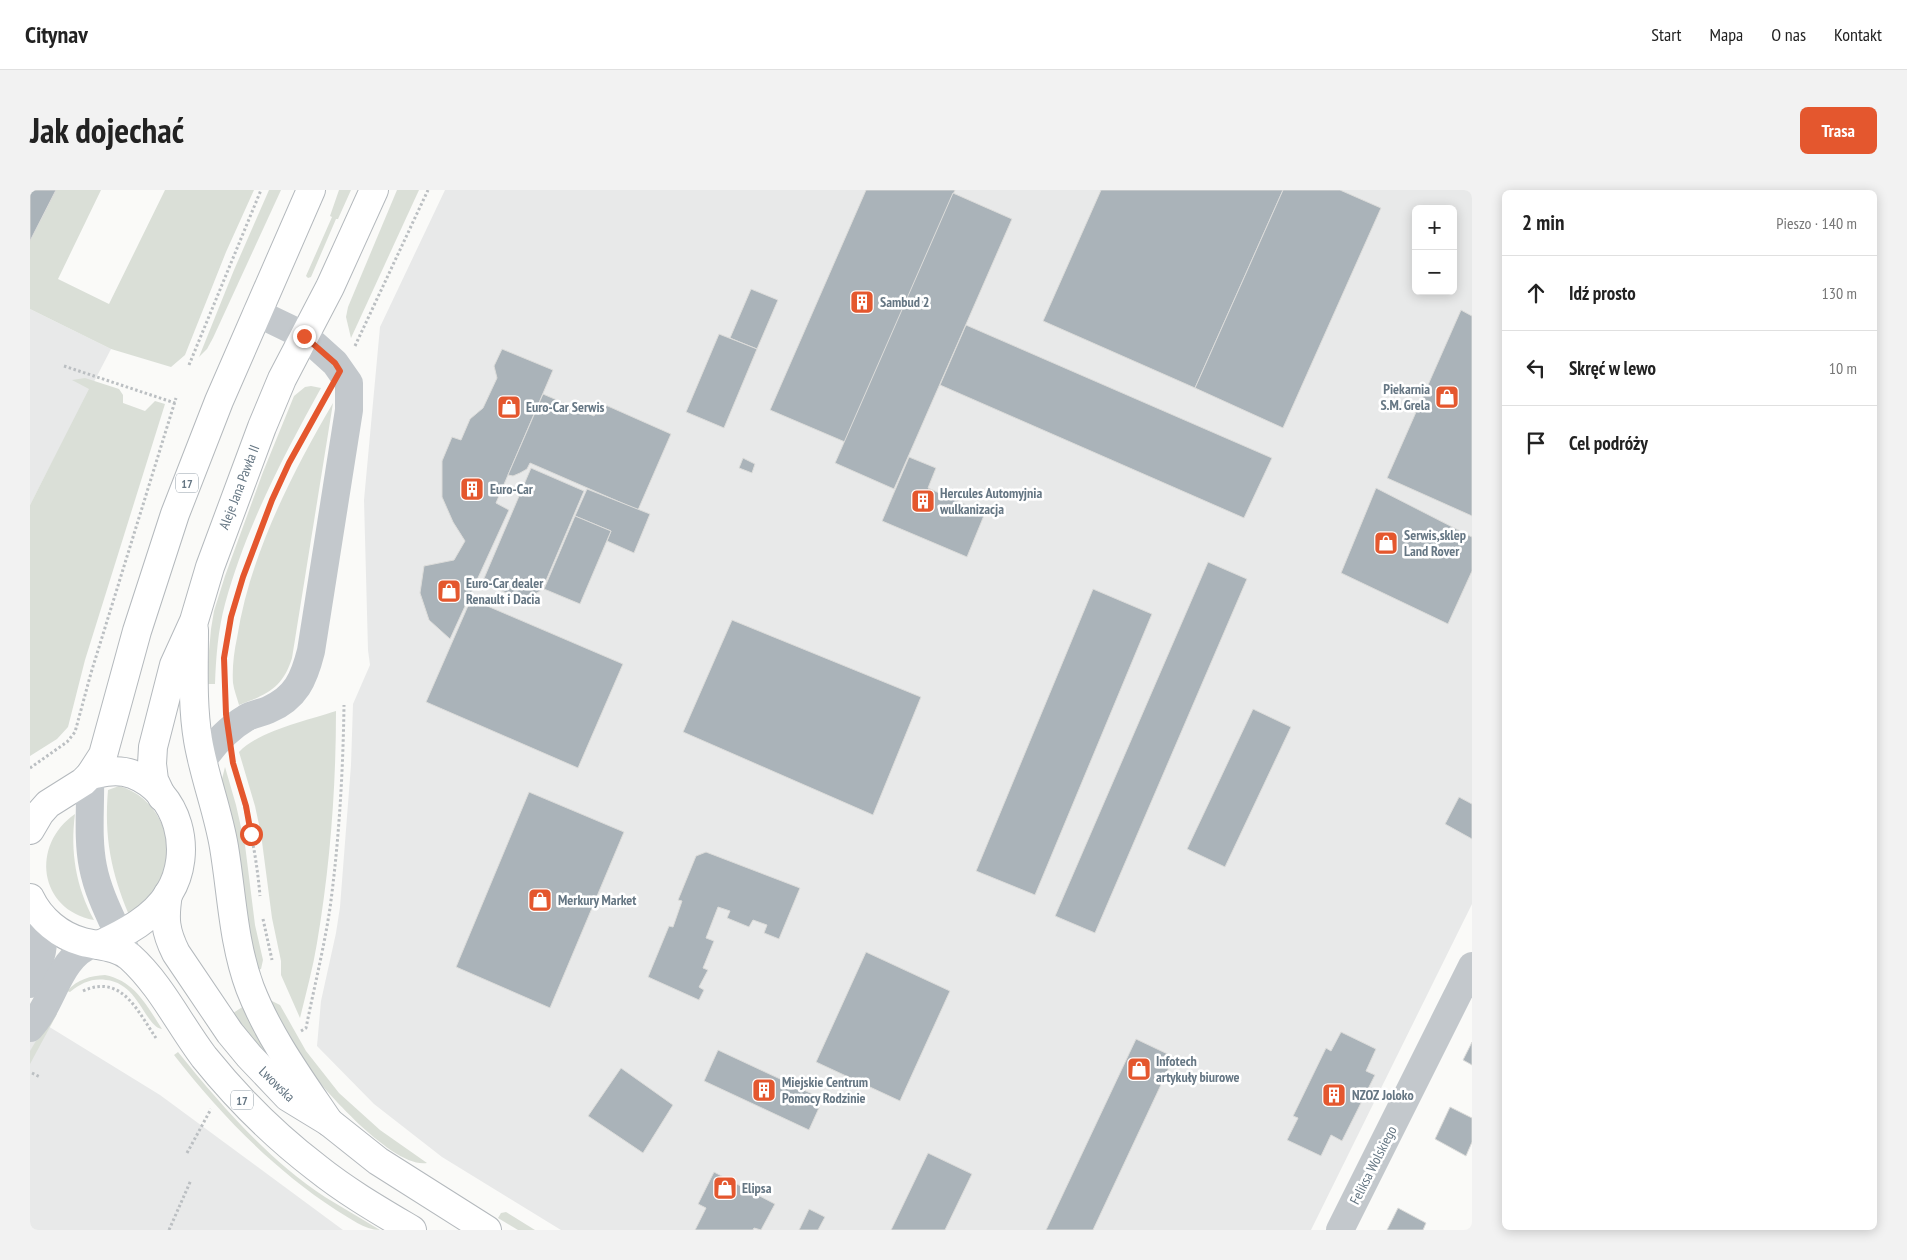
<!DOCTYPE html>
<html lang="pl">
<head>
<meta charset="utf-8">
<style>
	body { margin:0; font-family:"PT Sans Narrow",sans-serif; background:#f2f2f2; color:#222 }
	.controls { position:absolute; right:15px; top:15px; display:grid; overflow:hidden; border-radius:8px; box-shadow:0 2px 12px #0003 }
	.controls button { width:45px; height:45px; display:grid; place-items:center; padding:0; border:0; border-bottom:1px solid #e0e0e0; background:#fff; color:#222; font:25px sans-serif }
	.stop { position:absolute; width:15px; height:15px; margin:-11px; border:4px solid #e4572e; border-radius:50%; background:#fff }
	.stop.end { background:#e4572e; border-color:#fff; box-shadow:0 1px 5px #0008 }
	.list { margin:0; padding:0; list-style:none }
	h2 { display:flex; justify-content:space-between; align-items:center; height:65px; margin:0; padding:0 20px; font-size:21px }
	h2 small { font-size:16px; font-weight:400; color:#767676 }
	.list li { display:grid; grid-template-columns:32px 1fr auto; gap:15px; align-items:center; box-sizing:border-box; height:75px; padding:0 20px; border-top:1px solid #e0e0e0 }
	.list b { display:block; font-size:19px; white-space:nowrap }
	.list em { font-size:16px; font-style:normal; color:#767676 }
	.icon { flex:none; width:28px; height:28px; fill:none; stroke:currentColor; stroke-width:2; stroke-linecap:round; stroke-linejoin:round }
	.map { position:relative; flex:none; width:1442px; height:1040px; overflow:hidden; border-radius:8px }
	header { display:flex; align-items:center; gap:30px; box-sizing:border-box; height:70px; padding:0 25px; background:#fff; border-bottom:1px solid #e0e0e0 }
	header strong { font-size:24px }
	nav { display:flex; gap:28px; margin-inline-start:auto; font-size:18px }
	.intro { display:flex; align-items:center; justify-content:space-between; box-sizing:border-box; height:120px; padding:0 30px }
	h1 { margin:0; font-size:35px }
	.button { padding:12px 22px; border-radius:8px; background:#e4572e; color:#fff; font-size:18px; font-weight:700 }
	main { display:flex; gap:30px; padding:0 30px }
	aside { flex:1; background:#fff; border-radius:8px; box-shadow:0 2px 12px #0003 }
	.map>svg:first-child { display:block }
	.built { fill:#e8e9e9; fill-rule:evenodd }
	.green { fill:#dadfd7 }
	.building { fill:#aab3b9; stroke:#dcdcda }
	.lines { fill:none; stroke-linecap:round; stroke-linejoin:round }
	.highway-casing { stroke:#b4b9bd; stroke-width:30 }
	.path { stroke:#bbbfc2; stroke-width:3; stroke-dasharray:2.5 2.5; stroke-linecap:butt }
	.minor { stroke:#c3c8cc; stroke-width:28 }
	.highway { stroke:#fff; stroke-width:28 }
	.route { stroke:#e4572e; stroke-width:6 }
	.labels { text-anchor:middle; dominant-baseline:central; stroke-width:5; stroke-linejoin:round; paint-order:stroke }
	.shield { fill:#fff; stroke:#939fa8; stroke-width:1 }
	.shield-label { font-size:12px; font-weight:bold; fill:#657683 }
	.poi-label { font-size:14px; font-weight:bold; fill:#657683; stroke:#fff; text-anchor:start }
	.street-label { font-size:14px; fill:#657683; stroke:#fff }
</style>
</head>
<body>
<header>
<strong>Citynav</strong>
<nav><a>Start</a><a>Mapa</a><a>O nas</a><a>Kontakt</a></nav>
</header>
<div class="intro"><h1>Jak dojechać</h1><a class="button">Trasa</a></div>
<main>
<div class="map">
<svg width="1442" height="1040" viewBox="0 0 1442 1040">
	<rect width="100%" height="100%" fill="#fafaf8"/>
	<g class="built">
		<path d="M 415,0 L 1442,0 L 1442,714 L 1281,1040 L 531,1040 L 412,967 L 344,914 L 287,856 L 291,811 L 306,743 L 310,717 L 321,575 L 323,514 L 340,475 L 338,460 L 334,310 L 350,137 ZM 1386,19 L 1423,19 L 1423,101 L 1386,101 Z"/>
		<polygon points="0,119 81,159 0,315"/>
		<polygon points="0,825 130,905 313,1040 0,1040"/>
	</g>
	<g class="green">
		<polygon points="0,0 71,0 28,89 79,114 135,0 224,0 196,62 155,165 141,177 81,159 0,119"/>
		<polygon points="239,0 251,0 183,148 177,159 169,167 204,80"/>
		<polygon points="309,0 321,0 308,29 306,29 281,87 278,88 276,86 302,27 300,26"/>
		<polygon points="367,0 389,0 321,148 316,127 318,117"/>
		<polygon points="55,188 89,199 93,205 93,213 115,221 125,211 135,214 55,470 38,537 27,549 0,566 0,315 59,199 42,190"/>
		<path d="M 281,196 L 291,198 C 253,267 216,337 195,414 C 188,440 186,467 185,494 L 176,494 L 181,439 L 184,421 L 195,386 L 233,282 L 264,206 L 275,197 Z"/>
		<path d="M 303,213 L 262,468 C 253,498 236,505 209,515 C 207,508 204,500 203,493 C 202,478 204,462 207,448 C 220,365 261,285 303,213 Z"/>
		<path d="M 306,521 C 306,598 300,677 287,753 C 283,778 276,803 270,828 L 251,785 L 251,771 L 242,728 L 231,644 L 225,616 L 209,562 C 228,541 279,530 306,521 Z"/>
		<polygon points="195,577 206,615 215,655 225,735 233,770 231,779 227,780 221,758 193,601 192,589"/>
		<path d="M 89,596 C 126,606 147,649 134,685 C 128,702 113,713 99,725 C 81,682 74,647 78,600 Z"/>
		<path d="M 45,624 C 40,662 46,697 64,730 C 9,720 0,655 45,624 Z"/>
		<path d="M 75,785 C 105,791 117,816 132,839 C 115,837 109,793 76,790 C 62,788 51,793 40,802 L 37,801 C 48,789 60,786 75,785 Z"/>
		<path d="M 238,809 L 250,815 L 276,861 L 309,903 L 350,940 L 397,973 C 363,979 290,896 271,869 C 258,851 249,828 238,809 Z"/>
		<polygon points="214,816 243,873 200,825"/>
		<polygon points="23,822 27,824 0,874 0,861"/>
		<path d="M 148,862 C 191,915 237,969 295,1007 C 313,1018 332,1029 350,1040 C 334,1040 320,1028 306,1020 C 242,978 191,925 144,865 Z"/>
		<polygon points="476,1022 505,1040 488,1040 468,1028 471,1023"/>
	</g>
	<g class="building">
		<polygon points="0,0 26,0 0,51"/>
		<polygon points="836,0 925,0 815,252 740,220"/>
		<polygon points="1071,0 1253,0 1165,198 1013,131"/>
		<polygon points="1253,0 1310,0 1351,18 1253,238 1165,198"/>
		<polygon points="923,3 982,29 864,299 805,273"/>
		<polygon points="721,99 748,110 727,159 700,148"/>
		<polygon points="1431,120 1442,126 1442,326 1357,288"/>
		<polygon points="936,135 1242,268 1214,328 910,195"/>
		<polygon points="689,144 727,159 694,238 656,222"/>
		<polygon points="472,159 523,180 466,313 479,320 420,449 399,430 390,403 394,376 424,370 435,351 423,332 412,307 412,271 422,247 431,250 440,229 453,218 467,188 464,176"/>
		<polygon points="513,204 564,226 571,213 641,244 608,320 500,273 497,279 490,283 483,286 478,285"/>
		<polygon points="879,267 906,278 898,298 955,323 937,367 852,331"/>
		<polygon points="713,268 725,274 722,283 709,278"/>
		<polygon points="501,278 554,301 512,400 494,410 452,393"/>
		<polygon points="1346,298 1442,347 1442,381 1418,434 1311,383"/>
		<polygon points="557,299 620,324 604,363 577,351 581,341 545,326"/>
		<polygon points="545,326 581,341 550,414 514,399"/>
		<polygon points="1178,372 1217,389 1065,743 1025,726"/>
		<polygon points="1063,399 1122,424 1005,705 946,681"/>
		<polygon points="441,409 593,474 548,578 396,512"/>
		<polygon points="702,430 891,507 843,625 653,542"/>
		<polygon points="1223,519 1261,537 1195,677 1157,659"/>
		<polygon points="499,602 594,642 520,818 426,777"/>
		<polygon points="1429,607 1442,614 1442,649 1415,634"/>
		<polygon points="676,662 770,698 749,749 734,743 737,735 723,730 719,737 697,728 700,721 688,717 676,748 684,751 673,778 678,780 669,797 674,800 669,810 618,787 639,736 643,737 652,711 648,710 666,666"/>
		<polygon points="836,762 920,801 870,911 786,872"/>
		<polygon points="1311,842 1346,859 1336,881 1345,885 1312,951 1301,945 1291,966 1257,950 1268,928 1263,926 1296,858 1301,861"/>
		<polygon points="1106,849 1144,867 1063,1040 1016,1040"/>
		<polygon points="1442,852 1442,875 1433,870"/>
		<polygon points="688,860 793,909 779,940 674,891"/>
		<polygon points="591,878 643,915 613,963 558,926"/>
		<polygon points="1420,917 1442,928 1442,952 1436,966 1405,949"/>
		<polygon points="898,963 942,984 915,1040 861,1040"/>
		<polygon points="684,982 745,1014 731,1040 724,1038 723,1040 665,1040 676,1018 668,1014"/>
		<polygon points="1368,1018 1396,1033 1393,1040 1357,1040"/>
		<polygon points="779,1019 795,1027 788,1040 769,1040"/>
	</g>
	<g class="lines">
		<g class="highway-casing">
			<g id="highway">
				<path d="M 164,440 C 164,477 162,514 168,550 C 174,586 188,621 194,657 C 202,705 203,752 220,798 C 239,847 270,889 299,932"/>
				<path d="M 60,585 C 74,582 88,579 102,584 C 149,602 164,662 139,703 C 124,728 95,743 69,755"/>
				<polyline points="132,607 124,590 122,574 123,557 144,475 164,431 180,377 232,237 252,189 300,97 344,0"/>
				<polyline points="0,640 10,623 18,614 53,592 60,585 73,565 107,441 145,324 189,211 281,0"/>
				<path d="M 138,704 C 134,729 135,741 146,763 L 200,843 L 219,866 L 258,907 L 299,932 L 348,971 L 457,1040"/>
				<path d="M 0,708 C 10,729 30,746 53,752 C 69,756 87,756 100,767 C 131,795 149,834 174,867 C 207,908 245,946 287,978 C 317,1002 350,1021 382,1040"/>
			</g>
		</g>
		<g class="path">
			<polyline points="325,156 398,0"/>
			<polyline points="159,175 231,0"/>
			<polyline points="34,176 145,213"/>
			<path d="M 195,510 C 195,496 193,481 194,467 C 198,432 209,397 221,364 C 240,312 263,263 291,215"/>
			<path d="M 203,573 C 216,619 226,658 230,706"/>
			<polyline points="0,578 37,552 45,542 61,483 146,208"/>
			<polyline points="233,729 242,770"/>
			<path d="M 53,801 C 92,783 108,822 126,848"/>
			<path d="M 271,841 L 276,838 C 284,798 294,758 300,718 C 309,651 313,583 314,515"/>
			<polyline points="2,883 10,887"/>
			<polyline points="157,963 181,919"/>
			<polyline points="139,1040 161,990"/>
		</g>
		<g class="minor">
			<path d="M 172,571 C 184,554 197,539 216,528 C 222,524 231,523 238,520 C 266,508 274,489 281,461 L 319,220 L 319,193 L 305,173 L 275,146 L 227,123"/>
			<path d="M 60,585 C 61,615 57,647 63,677 C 69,708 86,736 98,766"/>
			<path d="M 0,794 C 12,766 16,757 12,726"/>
			<path d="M 0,838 C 24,813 28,767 63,754"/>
			<polyline points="1310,1040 1442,776"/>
		</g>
		<use href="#highway" class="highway"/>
	</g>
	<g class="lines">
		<polyline class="route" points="221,644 216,616 203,573 196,524 194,468 201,427 213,387 242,310 259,273 310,181 305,173 274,146"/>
	</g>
	<defs>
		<g id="building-square" transform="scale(1.25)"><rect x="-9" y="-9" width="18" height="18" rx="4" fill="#e4572e" stroke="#fff"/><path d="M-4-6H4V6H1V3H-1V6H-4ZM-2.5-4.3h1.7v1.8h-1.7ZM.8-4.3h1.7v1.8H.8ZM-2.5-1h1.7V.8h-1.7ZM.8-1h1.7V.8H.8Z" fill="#fff"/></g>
		<g id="shop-square" transform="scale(1.25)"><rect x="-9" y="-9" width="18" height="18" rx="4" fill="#e4572e" stroke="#fff"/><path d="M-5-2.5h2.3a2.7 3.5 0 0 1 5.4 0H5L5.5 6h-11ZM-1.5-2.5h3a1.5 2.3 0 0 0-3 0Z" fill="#fff"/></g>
	</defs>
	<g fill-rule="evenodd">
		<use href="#building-square" x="832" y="112"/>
		<use href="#shop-square" x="1417" y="207"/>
		<use href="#shop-square" x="479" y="217"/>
		<use href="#building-square" x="442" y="299"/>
		<use href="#building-square" x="893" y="311"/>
		<use href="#shop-square" x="1356" y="353"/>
		<use href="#shop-square" x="419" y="401"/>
		<use href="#shop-square" x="510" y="710"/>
		<use href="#shop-square" x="1109" y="879"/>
		<use href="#building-square" x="734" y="900"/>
		<use href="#building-square" x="1304" y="905"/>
		<use href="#shop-square" x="695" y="998"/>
	</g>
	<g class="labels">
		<g class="shield">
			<rect x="146" y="283.5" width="22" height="19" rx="4"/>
			<rect x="201" y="900.5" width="22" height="19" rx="4"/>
		</g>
		<g class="shield-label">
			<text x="157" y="293">17</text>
			<text x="212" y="910">17</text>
		</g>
		<g class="poi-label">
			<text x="850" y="112">Sambud 2</text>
			<text x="1400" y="199" text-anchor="end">Piekarnia<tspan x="1400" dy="16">S.M. Grela</tspan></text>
			<text x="496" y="217">Euro-Car Serwis</text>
			<text x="460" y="299">Euro-Car</text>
			<text x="910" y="303">Hercules Automyjnia<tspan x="910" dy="16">wulkanizacja</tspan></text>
			<text x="1374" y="345">Serwis,sklep<tspan x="1374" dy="16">Land Rover</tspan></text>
			<text x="436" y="393">Euro-Car dealer<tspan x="436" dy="16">Renault i Dacia</tspan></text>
			<text x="528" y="710">Merkury Market</text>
			<text x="1126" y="871">Infotech<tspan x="1126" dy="16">artykuły biurowe</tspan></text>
			<text x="752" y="892">Miejskie Centrum<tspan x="752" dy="16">Pomocy Rodzinie</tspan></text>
			<text x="1322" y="905">NZOZ Joloko</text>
			<text x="712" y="998">Elipsa</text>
		</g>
		<g class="street-label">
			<text transform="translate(209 297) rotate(-69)">Aleje Jana Pawła II</text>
			<text transform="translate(247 894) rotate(44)">Lwowska</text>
			<text transform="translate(1343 975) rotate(-63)">Feliksa Wolskiego</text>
		</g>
	</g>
</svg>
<div class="controls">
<button>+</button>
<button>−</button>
</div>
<div class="stop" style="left:221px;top:644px"></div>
<div class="stop end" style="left:274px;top:146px"></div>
</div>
<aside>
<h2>2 min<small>Pieszo · 140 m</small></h2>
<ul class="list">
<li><svg class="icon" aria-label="ahead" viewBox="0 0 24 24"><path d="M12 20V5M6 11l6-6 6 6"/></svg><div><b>Idź prosto</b></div><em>130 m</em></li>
<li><svg class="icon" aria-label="left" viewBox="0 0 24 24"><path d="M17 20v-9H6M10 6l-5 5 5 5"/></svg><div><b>Skręć w lewo</b></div><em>10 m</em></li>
<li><svg class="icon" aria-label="arrive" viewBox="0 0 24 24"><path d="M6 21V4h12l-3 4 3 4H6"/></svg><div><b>Cel podróży</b></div></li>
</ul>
</aside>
</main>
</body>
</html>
